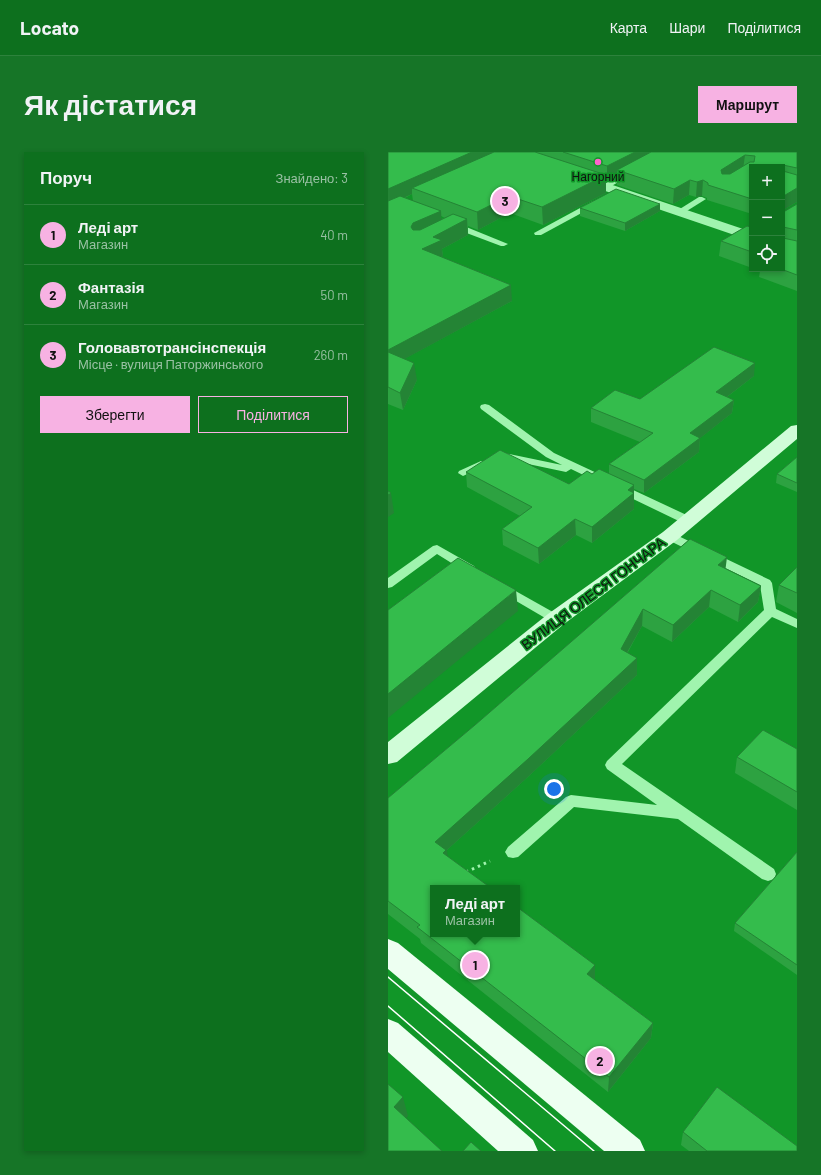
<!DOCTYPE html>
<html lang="uk">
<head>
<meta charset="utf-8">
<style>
	body { margin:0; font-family:Barlow,sans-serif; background:#167527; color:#f1f3f6 }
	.controls { position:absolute; right:12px; top:12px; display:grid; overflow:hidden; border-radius:0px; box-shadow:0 2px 6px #0003 }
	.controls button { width:36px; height:36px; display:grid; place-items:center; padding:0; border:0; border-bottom:1px solid #2d823c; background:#0d701e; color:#f1f3f6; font:20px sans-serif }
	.you { position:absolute; left:166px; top:637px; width:14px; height:14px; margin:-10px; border:3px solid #fff; border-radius:50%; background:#1a73e8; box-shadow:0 0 0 6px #1a73e833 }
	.badge { display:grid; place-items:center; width:26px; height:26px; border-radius:50%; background:#f7b2e3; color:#111; font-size:13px; font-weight:700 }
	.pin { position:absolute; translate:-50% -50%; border:2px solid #fff; box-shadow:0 1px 4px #0006 }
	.popup { position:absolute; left:42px; top:733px; width:90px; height:52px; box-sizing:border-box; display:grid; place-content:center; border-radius:0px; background:#0d701e; filter:drop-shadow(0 1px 3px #0005); font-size:13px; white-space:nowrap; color:#9ac1a4 }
	.popup b { font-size:15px; color:#f1f3f6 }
	.popup::after { content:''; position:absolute; left:50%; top:100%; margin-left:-8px; border:8px solid transparent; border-top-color:#0d701e }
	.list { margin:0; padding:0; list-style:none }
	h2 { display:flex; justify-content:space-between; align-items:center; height:52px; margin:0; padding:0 16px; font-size:17px }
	h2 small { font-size:13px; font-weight:400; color:#9ac1a4 }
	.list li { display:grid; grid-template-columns:26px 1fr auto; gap:12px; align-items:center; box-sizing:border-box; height:60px; padding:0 16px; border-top:1px solid #2d823c }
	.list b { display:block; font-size:15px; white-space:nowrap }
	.list p { margin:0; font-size:13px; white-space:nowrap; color:#9ac1a4 }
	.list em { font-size:13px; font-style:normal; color:#9ac1a4 }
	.actions { display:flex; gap:8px; padding:12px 16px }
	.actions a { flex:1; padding:9px 0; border:1px solid #f7b2e3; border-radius:0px; text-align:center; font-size:14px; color:#f7b2e3 }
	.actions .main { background:#f7b2e3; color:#111 }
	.icon { flex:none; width:22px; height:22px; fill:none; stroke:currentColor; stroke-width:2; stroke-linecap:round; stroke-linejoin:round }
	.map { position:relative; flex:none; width:409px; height:999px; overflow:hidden; border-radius:0px }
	header { display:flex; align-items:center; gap:24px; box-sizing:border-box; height:56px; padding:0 20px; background:#0d701e; border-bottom:1px solid #2d823c }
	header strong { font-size:19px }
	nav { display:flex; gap:22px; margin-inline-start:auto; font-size:14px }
	.intro { display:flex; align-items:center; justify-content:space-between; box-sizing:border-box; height:96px; padding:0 24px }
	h1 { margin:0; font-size:28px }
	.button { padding:10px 18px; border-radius:0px; background:#f7b2e3; color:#111; font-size:14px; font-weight:700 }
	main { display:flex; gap:24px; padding:0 24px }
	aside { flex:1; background:#0d701e; border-radius:0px; box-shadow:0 2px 6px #0003 }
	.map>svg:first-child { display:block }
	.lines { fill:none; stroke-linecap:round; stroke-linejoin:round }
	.path { stroke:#a0f4ae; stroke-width:3; stroke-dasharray:2.5 4; stroke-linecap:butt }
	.service { fill:#a0f4ae; fill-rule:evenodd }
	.tertiary { fill:#a0f4ae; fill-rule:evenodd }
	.secondary { fill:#d0fdd8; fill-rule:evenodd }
	.primary { fill:#edfff1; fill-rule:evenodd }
	.tram { stroke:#fff; stroke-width:1.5 }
	.wall { fill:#2da241; fill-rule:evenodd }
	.shaded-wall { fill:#248435 }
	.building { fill:#34bc4c; stroke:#248435; fill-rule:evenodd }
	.poi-dot { fill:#ff63cc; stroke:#119628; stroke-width:1.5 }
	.labels { text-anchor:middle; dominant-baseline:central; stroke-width:3; stroke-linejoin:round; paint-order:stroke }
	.far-poi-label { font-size:12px; fill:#111; stroke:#119628 }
	.street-label { font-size:14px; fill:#111; stroke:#119628 }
</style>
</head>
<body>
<header>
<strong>Locato</strong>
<nav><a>Карта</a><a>Шари</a><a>Поділитися</a></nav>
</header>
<div class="intro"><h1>Як дістатися</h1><a class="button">Маршрут</a></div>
<main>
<aside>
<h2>Поруч<small>Знайдено: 3</small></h2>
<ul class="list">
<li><span class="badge">1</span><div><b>Леді арт</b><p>Магазин</p></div><em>40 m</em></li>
<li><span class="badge">2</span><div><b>Фантазія</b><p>Магазин</p></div><em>50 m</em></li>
<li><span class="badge">3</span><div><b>Головавтотрансінспекція</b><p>Місце · вулиця Паторжинського</p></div><em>260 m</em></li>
</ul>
<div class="actions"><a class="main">Зберегти</a><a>Поділитися</a></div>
</aside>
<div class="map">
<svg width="409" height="999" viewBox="0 0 409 999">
	<rect width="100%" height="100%" fill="#119628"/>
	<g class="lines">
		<polyline class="path" points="78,720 102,709"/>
		<g class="service">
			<polygon points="241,18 244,18 248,20 220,36 217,36 213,34"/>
			<polygon points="311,45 314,45 318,47 294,62 291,62 287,60"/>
			<polygon points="205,49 208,49 212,51 153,83 147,83 146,81"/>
			<polygon points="60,70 66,70 120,92 116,94 113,94 60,74"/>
			<polygon points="97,252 101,253 166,301 305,366 307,369 305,372 297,372 183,317 178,320 107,305 106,303 111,300 174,313 158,305 93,257 92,255 93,253"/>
			<polygon points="93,309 97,310 98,312 97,314 75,324 70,321 71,319"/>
			<polygon points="282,380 382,428 384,431 388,457 409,467 409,476 384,465 234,612 386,717 388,722 386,727 380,729 374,727 290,667 186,655 130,705 125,706 120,705 117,700 120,695 178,645 183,643 269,653 219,617 217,613 219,609 376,458 372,433 278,387 276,384 278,381"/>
			<polygon points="49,393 86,414 88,417 86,420 78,420 49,402 4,435 0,436 0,426 45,394"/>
			<polygon points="115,432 172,464 174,467 172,470 168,471 164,470 111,439 109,436 111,433"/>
		</g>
		<polygon class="tertiary" points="189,21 364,80 364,89 185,28 183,25 185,22"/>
		<polygon class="secondary" points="409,273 409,287 289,388 176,472 9,610 0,612 0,590 160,462 275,380 403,274"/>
		<g class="primary">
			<polygon points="0,787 10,791 252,988 257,999 216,999 0,817"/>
			<polygon points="0,867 10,871 145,988 150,999 110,999 0,900"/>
		</g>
		<g class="tram">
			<polyline points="0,825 206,999"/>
			<polyline points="0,854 167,999"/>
		</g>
	</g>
	<g class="wall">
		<path d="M 0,0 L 409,0 L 409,50 L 395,58 L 397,59 L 409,52 L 409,139 L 371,125 L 372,119 L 367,117 L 394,117 L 394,15 L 364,15 L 364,62 L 319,48 L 319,46 L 314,44 L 308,45 L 301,43 L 285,52 L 229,33 L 229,24 L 219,29 L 218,29 L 218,41 L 155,73 L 122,61 L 90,78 L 80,74 L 80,83 L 54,97 L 55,104 L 53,105 L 124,149 L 16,207 L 29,228 L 15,258 L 0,252 ZM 24,42 L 25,49 L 17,46 ZM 53,64 L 57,66 L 53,67 Z"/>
		<polygon points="192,56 272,59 237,79 192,64"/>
		<polygon points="364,75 364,116 331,104 333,89"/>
		<polygon points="366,224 339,245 346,248 344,261 312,286 311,300 256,341 246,337 246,357 204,391 188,383 151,412 115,393 114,377 132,364 79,335 78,320 181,332 204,322 221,321 221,312 252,290 203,270 203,256 252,247"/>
		<polygon points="409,305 409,340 388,331 389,322"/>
		<polygon points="302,387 338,417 373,434 370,450 350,470 321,455 284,490 254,474 240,500 249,523 141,624 59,698 59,704 207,828 265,871 263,886 220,940 33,791 32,787 0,762 0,646 87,573"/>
		<polygon points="409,415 409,461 388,450 391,433"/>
		<polygon points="409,597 409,658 347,621 349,605"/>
		<polygon points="409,700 409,823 346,779 347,771"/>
		<polygon points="295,980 409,999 301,999 293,993"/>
	</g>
	<g class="shaded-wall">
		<polygon points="84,0 109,0 24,36 24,42 0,53 0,37"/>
		<polygon points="247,0 275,0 229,18 229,24 219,29 219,14"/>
		<polygon points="357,3 355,18 332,33 333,18"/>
		<polygon points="218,23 218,41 155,73 154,55"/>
		<polygon points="302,28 301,43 285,52 286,37"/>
		<polygon points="315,28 314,44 308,45 309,30"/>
		<polygon points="409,36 409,50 394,59 394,45"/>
		<polygon points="121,44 122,61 90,78 89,60"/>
		<polygon points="272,52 272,59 237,79 237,71"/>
		<polygon points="53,59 54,74 26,87 23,75 25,71"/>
		<polygon points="79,67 80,83 54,97 55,104 36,113 34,97 45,85"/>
		<polygon points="123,133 124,149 0,216 0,198"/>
		<polygon points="26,211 29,228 15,258 12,241"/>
		<polygon points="367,211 366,224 327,254 328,240"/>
		<polygon points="346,248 344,261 301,295 302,281"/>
		<polygon points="312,286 311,300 256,341 256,328"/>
		<polygon points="246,333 246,357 204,391 204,375 240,338"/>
		<polygon points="3,341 6,361 0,365 0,343"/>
		<polygon points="187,367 188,383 151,412 150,396"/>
		<polygon points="339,405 337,421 330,413"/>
		<polygon points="373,434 370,450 350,470 352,453"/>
		<polygon points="128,438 130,459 0,566 0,542"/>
		<polygon points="323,438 321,455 284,490 285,473"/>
		<polygon points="255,457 254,474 232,513 233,497"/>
		<polygon points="249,506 249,523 141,624 59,698 61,714 47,690"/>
		<polygon points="207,813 207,828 199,822"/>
		<polygon points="265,871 263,886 220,940 221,925"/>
		<polygon points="15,945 20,964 12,973 6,955"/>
	</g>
	<g class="building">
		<polygon points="0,0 84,0 0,37"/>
		<polygon points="106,0 147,0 218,23 154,55 121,44 89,60 24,36"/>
		<polygon points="175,0 247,0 219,14"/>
		<path d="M 263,0 L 409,0 L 409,16 L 395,13 L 395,19 L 409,23 L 409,36 L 394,45 L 394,15 L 364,15 L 364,47 L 320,33 L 320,31 L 315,28 L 309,30 L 302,28 L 286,37 L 229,18 ZM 357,3 L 367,4 L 366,10 L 362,10 L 342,22 L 334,22 L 333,18 Z"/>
		<polygon points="228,37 272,52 237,71 192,56"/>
		<polygon points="12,44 53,59 25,71 23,75 25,78 32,78 65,62 79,67 45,85 54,88 34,97 123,133 0,198 0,49"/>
		<polygon points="409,52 409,78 395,75 395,86 409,89 409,123 393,117 394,117 394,53 395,58 397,59"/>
		<polygon points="359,74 364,75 364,100 333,89"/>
		<polygon points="326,195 367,211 328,240 346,248 302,281 312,286 256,328 221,312 265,281 203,256 227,238 252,247"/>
		<polygon points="0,200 26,211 12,241 0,235"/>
		<polygon points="112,298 181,332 199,319 204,322 211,317 246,333 240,338 246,341 204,375 187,367 150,396 114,377 144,355 78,320"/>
		<polygon points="409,305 409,331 389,322"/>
		<polygon points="0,339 3,341 0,343"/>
		<polygon points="302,387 339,405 330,413 373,434 352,453 323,438 285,473 255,457 233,497 249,506 140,607 47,690 58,698 55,701 103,736 45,736 45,782 129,782 129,755 207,813 199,822 265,871 221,925 29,775 32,773 0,749 0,646 87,573"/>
		<polygon points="70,406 128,438 0,542 0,458"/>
		<polygon points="409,415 409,441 391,433"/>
		<polygon points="375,578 409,597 409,640 349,605"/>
		<polygon points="409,700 409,813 347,771"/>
		<polygon points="0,932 15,945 6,955 54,999 0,999"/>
		<polygon points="329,935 409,994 409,999 319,999 295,980"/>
		<polygon points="83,990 93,999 75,999"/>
	</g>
	<circle class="poi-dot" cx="210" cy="10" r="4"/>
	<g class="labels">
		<g class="far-poi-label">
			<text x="210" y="24">Нагорний</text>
		</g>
		<g class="street-label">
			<text transform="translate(205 441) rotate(-37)">ВУЛИЦЯ ОЛЕСЯ ГОНЧАРА</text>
		</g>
	</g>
</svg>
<div class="controls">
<button>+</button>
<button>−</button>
<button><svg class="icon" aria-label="locate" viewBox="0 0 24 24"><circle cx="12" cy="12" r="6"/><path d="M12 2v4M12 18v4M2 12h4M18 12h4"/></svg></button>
</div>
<div class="you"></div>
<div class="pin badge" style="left:87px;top:813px">1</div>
<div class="popup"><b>Леді арт</b>Магазин</div>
<div class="pin badge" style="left:212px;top:909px">2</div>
<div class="pin badge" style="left:117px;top:49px">3</div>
</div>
</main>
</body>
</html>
